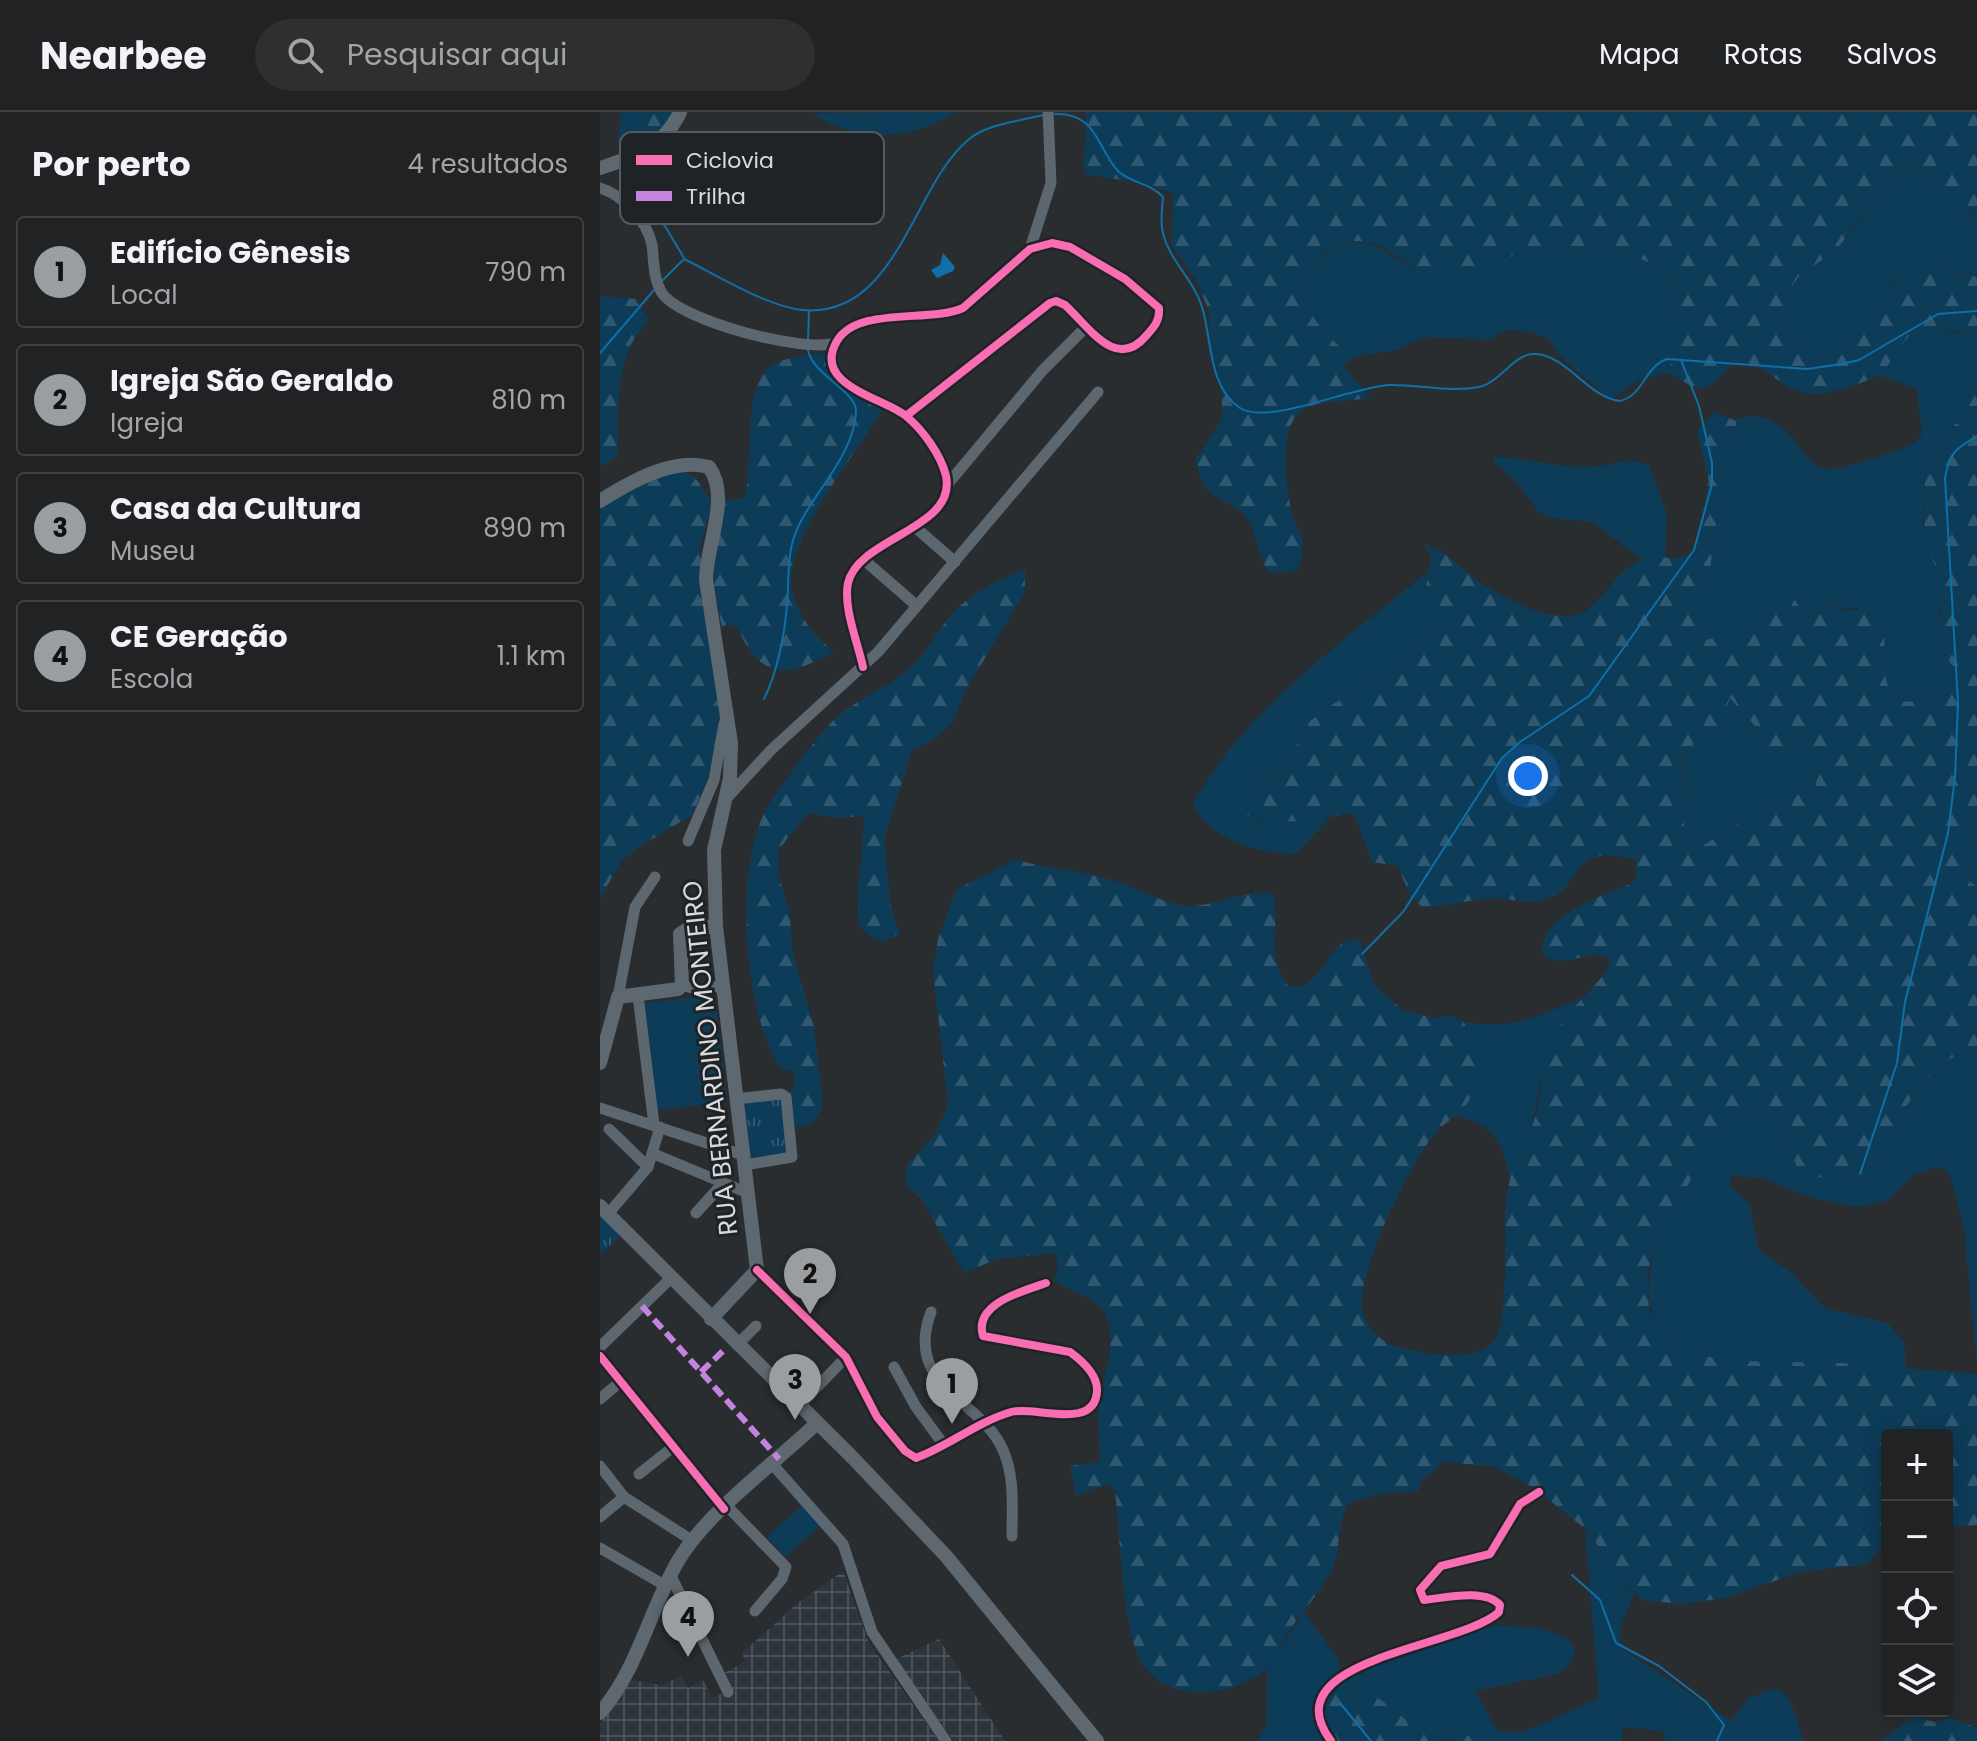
<!DOCTYPE html>
<html lang="pt">
<head>
<meta charset="utf-8">
<style>
	body { margin:0; font-family:Poppins,sans-serif; background:#2d2f30; color:#f1f3f6 }
	.controls { position:absolute; right:24px; bottom:24px; display:grid; overflow:hidden; border-radius:8px; box-shadow:0 4px 20px #0003 }
	.controls button { width:72px; height:72px; display:grid; place-items:center; padding:0; border:0; border-bottom:2px solid #3d3f41; background:#202223; color:#f1f3f6; font:40px sans-serif }
	.you { position:absolute; left:928px; top:664px; width:28px; height:28px; margin:-20px; border:6px solid #fff; border-radius:50%; background:#1a73e8; box-shadow:0 0 0 12px #1a73e833 }
	.badge { display:grid; place-items:center; width:52px; height:52px; border-radius:50%; background:#9b9ea0; color:#111; font-size:26px; font-weight:700 }
	.pin { position:absolute; translate:-50% -66px; filter:drop-shadow(0 2px 4px #0008) }
	.pin::after { content:''; position:absolute; top:42px; width:28px; height:24px; background:inherit; clip-path:polygon(0 0,100% 0,50% 100%) }
	.list { margin:0; padding:0; list-style:none }
	h2 { display:flex; justify-content:space-between; align-items:center; height:104px; margin:0; padding:0 32px; font-size:34px }
	h2 small { font-size:26px; font-weight:400; color:#a2a4a6 }
	.list li { display:grid; grid-template-columns:52px 1fr auto; gap:24px; align-items:center; box-sizing:border-box; height:112px; margin:0 16px 16px; padding:0 16px; border:2px solid #3d3f41; border-radius:8px }
	.list b { display:block; font-size:30px; white-space:nowrap }
	.list p { margin:0; font-size:26px; white-space:nowrap; color:#a2a4a6 }
	.list em { font-size:26px; font-style:normal; color:#a2a4a6 }
	.icon { flex:none; width:44px; height:44px; fill:none; stroke:currentColor; stroke-width:2; stroke-linecap:round; stroke-linejoin:round }
	.map { position:relative; flex:none; width:1377px; height:1629px; overflow:hidden }
	header { display:flex; align-items:center; gap:48px; box-sizing:border-box; height:112px; padding:0 40px; background:#202223; border-bottom:2px solid #3d3f41 }
	header strong { font-size:38px }
	nav { display:flex; gap:44px; margin-inline-start:auto; font-size:28px }
	.search { width:560px; height:72px; background:#2d2f30; display:flex; align-items:center; gap:20px; box-sizing:border-box; padding:0 28px; border-radius:44px; color:#a2a4a6; font-size:30px }
	main { display:flex }
	aside { flex:1; background:#202223 }
	.map>svg:first-child { display:block }
	.industrial { fill:url(#industrial-grid) }
	.green { fill:#0d3c59 }
	.forest { fill:url(#forest-firs); fill-rule:evenodd }
	.park { fill:url(#park-tufts) }
	.water { fill:#0f6fa7 }
	.lines { fill:none; stroke-linecap:round; stroke-linejoin:round }
	.stream { stroke:#0f6fa7; stroke-width:2 }
	.minor { stroke:#5d676f; stroke-width:11 }
	.major { stroke:#5e6870; stroke-width:14 }
	.quiet { stroke:#c483df; stroke-width:6; stroke-dasharray:12 6; stroke-linecap:butt }
	.cycleway-casing { stroke:#202326; stroke-width:13 }
	.cycleway { stroke:#f96db3; stroke-width:8 }
	.labels { text-anchor:middle; dominant-baseline:central; stroke-width:6; stroke-linejoin:round; paint-order:stroke }
	.street-label { font-size:26px; fill:#d8dbdd; stroke:#202326 }
	.key { fill:#202326; stroke:#575a5d; stroke-width:2 }
	.key-label { font-size:22px; fill:#d8dbdd }
</style>
</head>
<body>
<header>
<strong>Nearbee</strong>
<div class="search"><svg class="icon" aria-label="search" viewBox="0 0 24 24"><circle cx="10" cy="10" r="6"/><path d="M15 15l6 6"/></svg>Pesquisar aqui</div>
<nav><a>Mapa</a><a>Rotas</a><a>Salvos</a></nav>
</header>
<main>
<aside>
<h2>Por perto<small>4 resultados</small></h2>
<ul class="list">
<li><span class="badge">1</span><div><b>Edifício Gênesis</b><p>Local</p></div><em>790 m</em></li>
<li><span class="badge">2</span><div><b>Igreja São Geraldo</b><p>Igreja</p></div><em>810 m</em></li>
<li><span class="badge">3</span><div><b>Casa da Cultura</b><p>Museu</p></div><em>890 m</em></li>
<li><span class="badge">4</span><div><b>CE Geração</b><p>Escola</p></div><em>1.1 km</em></li>
</ul>
</aside>
<div class="map">
<svg width="1377" height="1629" viewBox="0 0 1377 1629">
	<defs>
		<pattern id="industrial-grid" width="8" height="8" patternUnits="userSpaceOnUse" patternTransform="scale(2)"><rect width="8" height="8" fill="#2d363d"/><path d="M0 4h8M4 0v8" fill="none" stroke="#4b5259"/></pattern>
		<pattern id="forest-firs" width="22" height="20" patternUnits="userSpaceOnUse" patternTransform="scale(2)"><rect width="22" height="20" fill="#0d3c59"/><path d="M5 1l3.5 6h-7zM16 11l3.5 6h-7z" fill="#305870"/></pattern>
		<pattern id="park-tufts" width="24" height="20" patternUnits="userSpaceOnUse" patternTransform="scale(2)"><rect width="24" height="20" fill="#0d3c59"/><path d="M3 7l-1-3M5 7V3M7 7l1-3M15 17l-1-3M17 17v-4M19 17l1-3" fill="none" stroke="#305870"/></pattern>
	</defs>
	<rect width="100%" height="100%" fill="#2a2d2f"/>
	<g class="industrial">
		<polygon points="243,1459 269,1531 339,1629 0,1629 0,1612 31,1568 61,1573 81,1564 88,1576 103,1568 112,1586 131,1577 124,1561 145,1550 142,1541 198,1491"/>
		<polygon points="339,1527 405,1629 354,1629 294,1548"/>
	</g>
	<g class="green">
		<path d="M 356,0 C 311,28 256,33 213,1 Z"/>
		<path d="M 1323,54 L 1334,58 L 1334,79 L 1367,100 L 1377,98 L 1377,165 L 1351,159 L 1292,173 L 1256,233 L 1245,242 L 1216,245 L 1177,210 C 1183,195 1186,179 1198,166 C 1211,152 1229,146 1242,132 C 1267,103 1280,58 1323,54 Z"/>
		<path d="M 764,129 C 790,138 807,160 835,161 C 873,163 910,138 949,135 C 980,132 1059,139 1073,172 C 1080,187 1073,199 1073,214 C 1073,219 1076,220 1077,225 C 1079,235 1071,251 1069,261 L 1041,267 L 1010,287 L 964,248 L 947,226 L 931,220 L 908,218 L 888,228 L 825,225 L 797,238 L 753,245 C 736,233 696,196 702,171 C 704,165 709,161 713,156 C 727,136 740,130 764,129 Z"/>
		<path d="M 1333,214 L 1356,222 L 1377,223 L 1377,278 L 1362,308 L 1350,316 L 1325,356 L 1323,415 L 1343,472 L 1339,504 L 1343,539 L 1355,558 L 1354,571 L 1329,589 L 1293,590 L 1285,564 L 1284,512 L 1255,496 L 1223,495 L 1211,507 L 1202,501 L 1162,506 L 1149,529 L 1134,521 L 1100,531 L 1095,520 L 1095,486 L 1110,457 L 1128,340 L 1136,323 L 1134,308 C 1188,288 1201,356 1226,357 C 1242,357 1258,351 1277,345 C 1294,339 1310,337 1322,323 L 1317,277 L 1278,263 L 1309,220 Z"/>
		<path d="M 894,345 C 929,345 965,359 1001,354 C 1020,350 1030,345 1049,353 L 1067,401 L 1065,446 L 1043,448 L 992,410 L 950,406 L 939,400 L 917,371 L 895,351 Z"/>
		<path d="M 825,462 L 833,513 L 786,564 L 735,591 L 710,609 L 685,654 L 657,673 L 657,708 L 729,707 L 695,742 C 659,741 611,729 593,693 C 636,606 750,523 825,462 Z"/>
		<polygon points="1129,585 1155,614 1158,633 1172,640 1197,634 1219,659 1215,676 1167,695 1100,735 1091,732 1084,717 1082,647 1089,636 1120,612"/>
		<polygon points="1377,712 1377,775 1369,769 1367,734"/>
		<polygon points="115,883 127,990 55,998 44,891"/>
		<path d="M 981,886 L 959,916 L 940,973 L 931,1019 L 910,1070 C 905,1033 894,1012 856,1004 C 882,977 877,944 864,910 C 913,918 937,905 981,886 Z"/>
		<path d="M 1377,936 L 1377,1256 L 1364,1116 L 1349,1060 L 1337,1055 L 1313,1064 L 1287,1089 L 1256,1095 L 1212,1086 L 1161,1066 L 1132,1064 L 1129,1073 L 1150,1092 L 1158,1137 L 1192,1161 L 1224,1196 L 1288,1211 L 1304,1230 L 1306,1258 C 1273,1254 1241,1251 1208,1251 C 1175,1251 1138,1254 1105,1244 C 986,1209 1086,1068 1129,1008 C 1172,989 1183,1022 1197,1055 L 1255,1066 L 1265,1062 C 1299,1018 1316,950 1377,936 Z"/>
		<polygon points="203,1393 221,1413 185,1445 167,1425"/>
		<path d="M 985,1416 L 1016,1462 L 1034,1482 L 1020,1515 L 1021,1536 L 1131,1609 L 1150,1585 L 1176,1576 C 1194,1586 1198,1610 1203,1629 L 1066,1629 L 1062,1619 L 1023,1615 L 1022,1629 L 898,1629 L 898,1620 C 877,1620 855,1629 836,1629 C 806,1623 783,1573 739,1574 L 737,1629 L 657,1629 L 667,1611 L 667,1557 L 704,1500 L 737,1545 L 741,1562 L 896,1513 L 944,1517 L 968,1527 L 975,1536 C 973,1549 969,1556 958,1562 L 875,1579 L 898,1620 L 926,1619 L 999,1586 Z"/>
	</g>
	<g class="forest">
		<polygon points="21,0 72,0 65,17 40,36 18,34"/>
		<path d="M 486,0 L 1377,0 L 1377,98 L 1337,97 L 1333,58 C 1291,39 1263,107 1241,132 C 1229,146 1211,153 1198,166 C 1186,179 1183,195 1177,210 L 1216,245 C 1225,244 1239,245 1247,241 C 1258,234 1263,221 1268,210 C 1296,157 1321,153 1377,165 L 1377,223 C 1363,223 1340,214 1329,215 C 1298,220 1300,248 1277,263 C 1265,271 1239,279 1225,281 C 1182,288 1170,249 1141,251 C 1122,252 1117,282 1095,275 C 1086,273 1078,264 1069,261 C 1071,251 1078,235 1077,226 C 1076,224 1073,216 1073,214 C 1073,199 1080,188 1074,172 C 1060,140 975,130 944,136 C 913,142 881,157 850,161 C 805,167 795,130 761,129 C 742,128 725,136 715,152 C 711,159 703,165 702,173 C 698,197 736,233 753,245 L 744,253 C 748,266 763,273 770,285 C 750,291 728,287 708,295 C 675,307 686,378 693,405 C 695,412 701,420 702,428 C 704,439 701,449 697,459 L 669,461 C 659,446 658,430 651,414 C 632,376 604,403 596,344 L 602,340 L 622,306 L 622,281 L 609,234 L 609,199 L 595,166 L 572,134 L 573,81 L 536,70 L 487,63 L 484,57 Z"/>
		<path d="M 0,184 L 36,187 L 49,208 C 13,241 19,299 17,345 L 0,354 Z"/>
		<path d="M 219,241 L 237,241 L 244,265 L 285,293 C 261,337 185,426 191,474 C 194,500 215,525 234,540 C 188,565 163,570 138,517 L 127,512 L 122,516 L 112,464 L 123,389 L 144,386 C 155,352 141,275 171,254 C 185,245 203,244 219,241 Z"/>
		<path d="M 1377,278 L 1377,712 L 1367,734 L 1369,769 L 1377,775 L 1377,936 C 1316,950 1299,1018 1265,1062 C 1242,1071 1218,1069 1197,1055 C 1183,1022 1172,989 1129,1008 L 1098,1055 L 1061,1121 L 1047,1160 L 1049,1199 L 1072,1229 L 1104,1244 L 1135,1249 L 1241,1251 L 1377,1262 L 1377,1413 L 1347,1415 L 1347,1323 L 1287,1323 L 1287,1426 L 1268,1452 L 1201,1460 L 1125,1486 L 1081,1492 L 1042,1488 L 1016,1462 L 988,1419 L 934,1376 L 893,1354 L 843,1350 L 819,1372 L 819,1379 L 785,1381 L 748,1391 C 736,1413 742,1439 730,1461 C 719,1481 704,1498 691,1516 C 682,1529 677,1548 665,1558 C 630,1587 558,1593 538,1543 C 522,1505 520,1423 515,1379 L 507,1372 L 476,1384 L 470,1354 L 499,1350 C 501,1332 498,1313 499,1294 C 501,1263 520,1234 505,1202 C 497,1186 469,1179 454,1168 L 458,1154 L 456,1141 L 397,1147 L 364,1161 L 321,1086 L 307,1074 L 306,1054 L 335,1023 L 348,992 L 333,858 L 338,827 L 356,778 L 416,747 C 446,758 480,758 512,768 C 537,775 562,792 588,794 C 613,795 651,776 673,782 C 681,820 665,841 688,874 C 724,883 726,821 760,829 L 774,873 L 803,898 L 833,906 L 852,904 L 864,910 C 872,930 882,960 873,981 C 865,1001 844,1009 832,1025 C 809,1055 756,1161 762,1198 C 765,1214 782,1232 798,1235 C 824,1242 886,1254 898,1222 C 904,1206 903,1185 905,1168 C 907,1137 902,1102 909,1071 C 915,1045 932,1024 937,997 C 943,970 945,941 959,916 C 973,892 995,877 1009,855 L 1007,844 C 985,838 967,858 944,844 C 934,804 1007,783 1036,769 L 1036,748 C 965,730 986,774 947,787 C 926,794 906,784 885,787 C 863,789 844,795 822,795 L 810,783 L 798,754 L 772,750 L 755,704 C 742,698 731,707 717,709 C 700,711 660,709 645,703 L 641,694 L 643,685 L 685,654 L 710,609 L 735,591 L 786,564 L 833,513 C 828,489 822,470 832,446 L 825,433 C 844,437 851,448 865,459 C 888,479 951,515 982,501 C 1000,492 1016,462 1035,451 C 1054,440 1075,451 1094,441 L 1109,370 L 1097,319 L 1115,300 L 1136,309 L 1136,323 L 1128,340 L 1110,457 L 1095,485 L 1098,530 L 1134,521 L 1146,523 L 1150,528 C 1159,511 1171,482 1194,487 L 1207,506 L 1215,505 L 1223,495 C 1247,500 1265,492 1284,512 L 1285,564 L 1293,590 L 1329,589 L 1353,571 L 1355,558 L 1343,539 L 1339,522 L 1343,472 L 1324,427 L 1325,356 L 1350,316 L 1362,308 ZM 1130,586 L 1155,614 L 1158,633 L 1166,641 L 1197,634 L 1219,659 L 1215,676 L 1167,695 L 1100,735 L 1091,732 L 1084,717 L 1081,647 L 1089,636 L 1120,612 Z"/>
		<polygon points="80,356 97,368 112,390 100,437 121,584 121,618 106,672 92,703 37,736 21,750 0,786 0,379 39,362"/>
		<path d="M 425,457 L 425,480 L 365,579 L 353,610 L 332,629 L 312,638 L 284,727 L 290,791 L 300,822 L 283,830 C 277,827 266,823 262,817 C 251,803 266,728 263,704 L 238,706 L 208,701 L 179,737 L 178,760 L 190,803 L 192,838 L 214,915 L 223,994 L 213,1012 L 192,1015 L 189,983 L 195,975 L 193,959 L 182,958 C 143,904 134,756 166,698 C 176,679 221,620 236,606 C 259,585 291,575 312,554 C 328,539 338,517 353,501 C 372,480 400,468 425,457 Z"/>
		<path d="M 739,1574 C 777,1573 804,1611 834,1629 L 737,1629 L 726,1605 L 730,1581 Z"/>
		<polygon points="1312,1605 1335,1610 1350,1606 1377,1616 1377,1629 1282,1629"/>
		<polygon points="881,1620 898,1620 898,1629 849,1629"/>
	</g>
	<g class="park">
		<polygon points="182,987 190,1042 151,1048 143,990"/>
		<polygon points="0,1099 22,1122 0,1143"/>
	</g>
	<polygon class="water" points="343,141 355,155 353,159 337,166 331,158 340,153"/>
	<g class="lines">
		<g class="stream">
			<path d="M 455,2 C 498,1 496,35 518,59 C 530,71 551,71 563,85 C 562,97 560,109 563,121 C 569,148 594,168 602,195 C 612,227 608,275 640,296 C 661,310 723,288 746,282 C 759,279 775,274 788,273 C 818,272 850,281 879,275 C 901,270 914,241 935,242 C 966,243 987,284 1019,289 C 1043,285 1044,255 1067,247 L 1207,257 L 1242,252 L 1259,248 L 1338,202 L 1377,199"/>
			<polyline points="32,78 65,114 84,146"/>
			<path d="M 84,147 C 117,163 166,194 202,198 C 297,207 312,75 368,28 C 386,12 420,9 443,3"/>
			<polyline points="62,169 83,148"/>
			<polyline points="208,228 209,199"/>
			<polyline points="0,241 54,178"/>
			<path d="M 164,587 C 177,561 185,522 187,492 C 189,471 187,446 194,425 C 207,386 255,345 256,299 C 256,279 212,262 208,238"/>
			<polyline points="762,842 803,800 902,646 920,630 989,584 1094,438 1112,372 1112,351 1099,294 1081,248"/>
			<path d="M 1260,1062 L 1297,951 L 1305,890 L 1348,721 L 1355,665 L 1358,591 L 1345,366 C 1349,341 1356,336 1377,324"/>
			<polyline points="972,1463 1000,1488 1016,1531 1059,1554 1106,1590 1124,1613 1117,1629"/>
			<polyline points="740,1591 771,1629"/>
		</g>
		<g class="minor">
			<path d="M 0,76 C 23,83 47,108 52,133 C 54,148 53,167 62,181 C 81,209 203,241 235,231"/>
			<polyline points="430,137 451,71 448,0"/>
			<polyline points="347,373 443,258 487,214"/>
			<polyline points="315,415 355,450"/>
			<polyline points="263,447 317,494"/>
			<path d="M 263,555 C 258,531 243,496 248,471 C 259,425 357,417 346,364 C 341,343 323,318 306,304 C 284,286 211,273 237,229 C 258,194 329,211 363,196 L 430,137 L 452,131 L 470,135 L 525,167 L 559,196 C 560,209 554,215 546,224 C 516,259 490,216 465,193 L 456,189 L 450,191 L 306,304"/>
			<polyline points="125,688 171,638 278,540 498,280"/>
			<polyline points="88,729 114,668 124,612"/>
			<polyline points="82,873 95,877 122,874"/>
			<polyline points="38,884 54,1013"/>
			<polyline points="18,885 35,795 55,765"/>
			<polyline points="136,987 181,982 186,985 192,1045 145,1053"/>
			<polyline points="0,996 143,1043"/>
			<polyline points="9,1017 48,1055"/>
			<polyline points="54,1042 148,1081"/>
			<polyline points="96,1101 123,1071"/>
			<polyline points="8,1102 48,1055 60,1015"/>
			<path d="M 157,1158 L 246,1245 L 277,1305 L 305,1339 L 316,1346 C 349,1334 377,1310 411,1300 C 433,1293 495,1320 497,1279 C 498,1263 481,1248 470,1240 L 383,1224 C 373,1191 424,1179 446,1171"/>
			<path d="M 331,1200 C 303,1275 381,1287 403,1338 C 415,1365 412,1395 412,1424"/>
			<polyline points="137,1233 156,1214"/>
			<polyline points="0,1235 71,1166"/>
			<polyline points="0,1244 124,1397"/>
			<polyline points="294,1255 316,1295 344,1333"/>
			<polyline points="0,1287 20,1270"/>
			<polyline points="199,1294 246,1245"/>
			<polyline points="173,1353 243,1432 272,1520 346,1629"/>
			<polyline points="0,1354 24,1385 93,1429"/>
			<polyline points="39,1362 73,1335"/>
			<polyline points="127,1394 186,1455 182,1467 155,1499"/>
			<polyline points="0,1405 24,1385"/>
			<polyline points="0,1436 66,1474"/>
			<polyline points="71,1464 128,1580"/>
			<path d="M 731,1629 C 669,1546 861,1536 899,1500 L 900,1493 C 885,1476 844,1486 824,1488 L 820,1478 L 841,1454 L 890,1442 L 920,1392 L 939,1380"/>
		</g>
		<g class="major">
			<path d="M 0,56 C 34,45 64,35 80,0"/>
			<path d="M 0,389 C 30,370 73,345 109,355 C 131,385 106,433 106,468 L 131,631 L 130,666 L 114,738 L 116,814 L 157,1158 L 111,1207"/>
			<polyline points="0,951 18,885 78,877 82,873 80,822 88,817 116,814"/>
			<polyline points="0,1094 253,1346 346,1444 497,1629"/>
			<path d="M 0,1601 C 38,1557 49,1499 78,1449 C 106,1401 175,1351 217,1311"/>
		</g>
		<g class="quiet">
			<polyline points="42,1194 179,1347"/>
			<polyline points="101,1260 124,1238"/>
		</g>
		<g class="cycleway-casing">
			<g id="cycleway">
				<path d="M 263,555 C 258,531 243,496 248,471 C 259,425 357,417 346,364 C 341,343 323,318 306,304 C 284,286 211,273 237,229 C 258,194 329,211 363,196 L 430,137 L 452,131 L 470,135 L 525,167 L 559,196 C 560,209 554,215 546,224 C 516,259 490,216 465,193 L 456,189 L 450,191 L 306,304"/>
				<path d="M 157,1158 L 246,1245 L 277,1305 L 305,1339 L 316,1346 C 349,1334 377,1310 411,1300 C 433,1293 495,1320 497,1279 C 498,1263 481,1248 470,1240 L 383,1224 C 373,1191 424,1179 446,1171"/>
				<polyline points="0,1244 124,1397"/>
				<path d="M 731,1629 C 669,1546 861,1536 899,1500 L 900,1493 C 885,1476 844,1486 824,1488 L 820,1478 L 841,1454 L 890,1442 L 920,1392 L 939,1380"/>
			</g>
		</g>
		<use href="#cycleway" class="cycleway"/>
	</g>
	<g class="labels">
		<g class="street-label">
			<text transform="translate(110 946) rotate(-96)">RUA BERNARDINO MONTEIRO</text>
		</g>
	</g>
	<rect x="20" y="20" width="264" height="92" rx="12" class="key"/>
	<rect x="36" y="43" width="36" height="10" fill="#f96db3"/>
	<rect x="36" y="79" width="36" height="10" fill="#c483df"/>
	<g class="key-label">
		<text x="86" y="56">Ciclovia</text>
		<text x="86" y="92">Trilha</text>
	</g>
</svg>
<div class="controls">
<button>+</button>
<button>−</button>
<button><svg class="icon" aria-label="locate" viewBox="0 0 24 24"><circle cx="12" cy="12" r="6"/><path d="M12 2v4M12 18v4M2 12h4M18 12h4"/></svg></button>
<button><svg class="icon" aria-label="layers" viewBox="0 0 24 24"><path d="M12 4l9 5-9 5-9-5zM3 14l9 5 9-5"/></svg></button>
</div>
<div class="you"></div>
<div class="pin badge" style="left:352px;top:1312px">1</div>
<div class="pin badge" style="left:210px;top:1202px">2</div>
<div class="pin badge" style="left:195px;top:1308px">3</div>
<div class="pin badge" style="left:88px;top:1545px">4</div>
</div>
</main>
</body>
</html>
